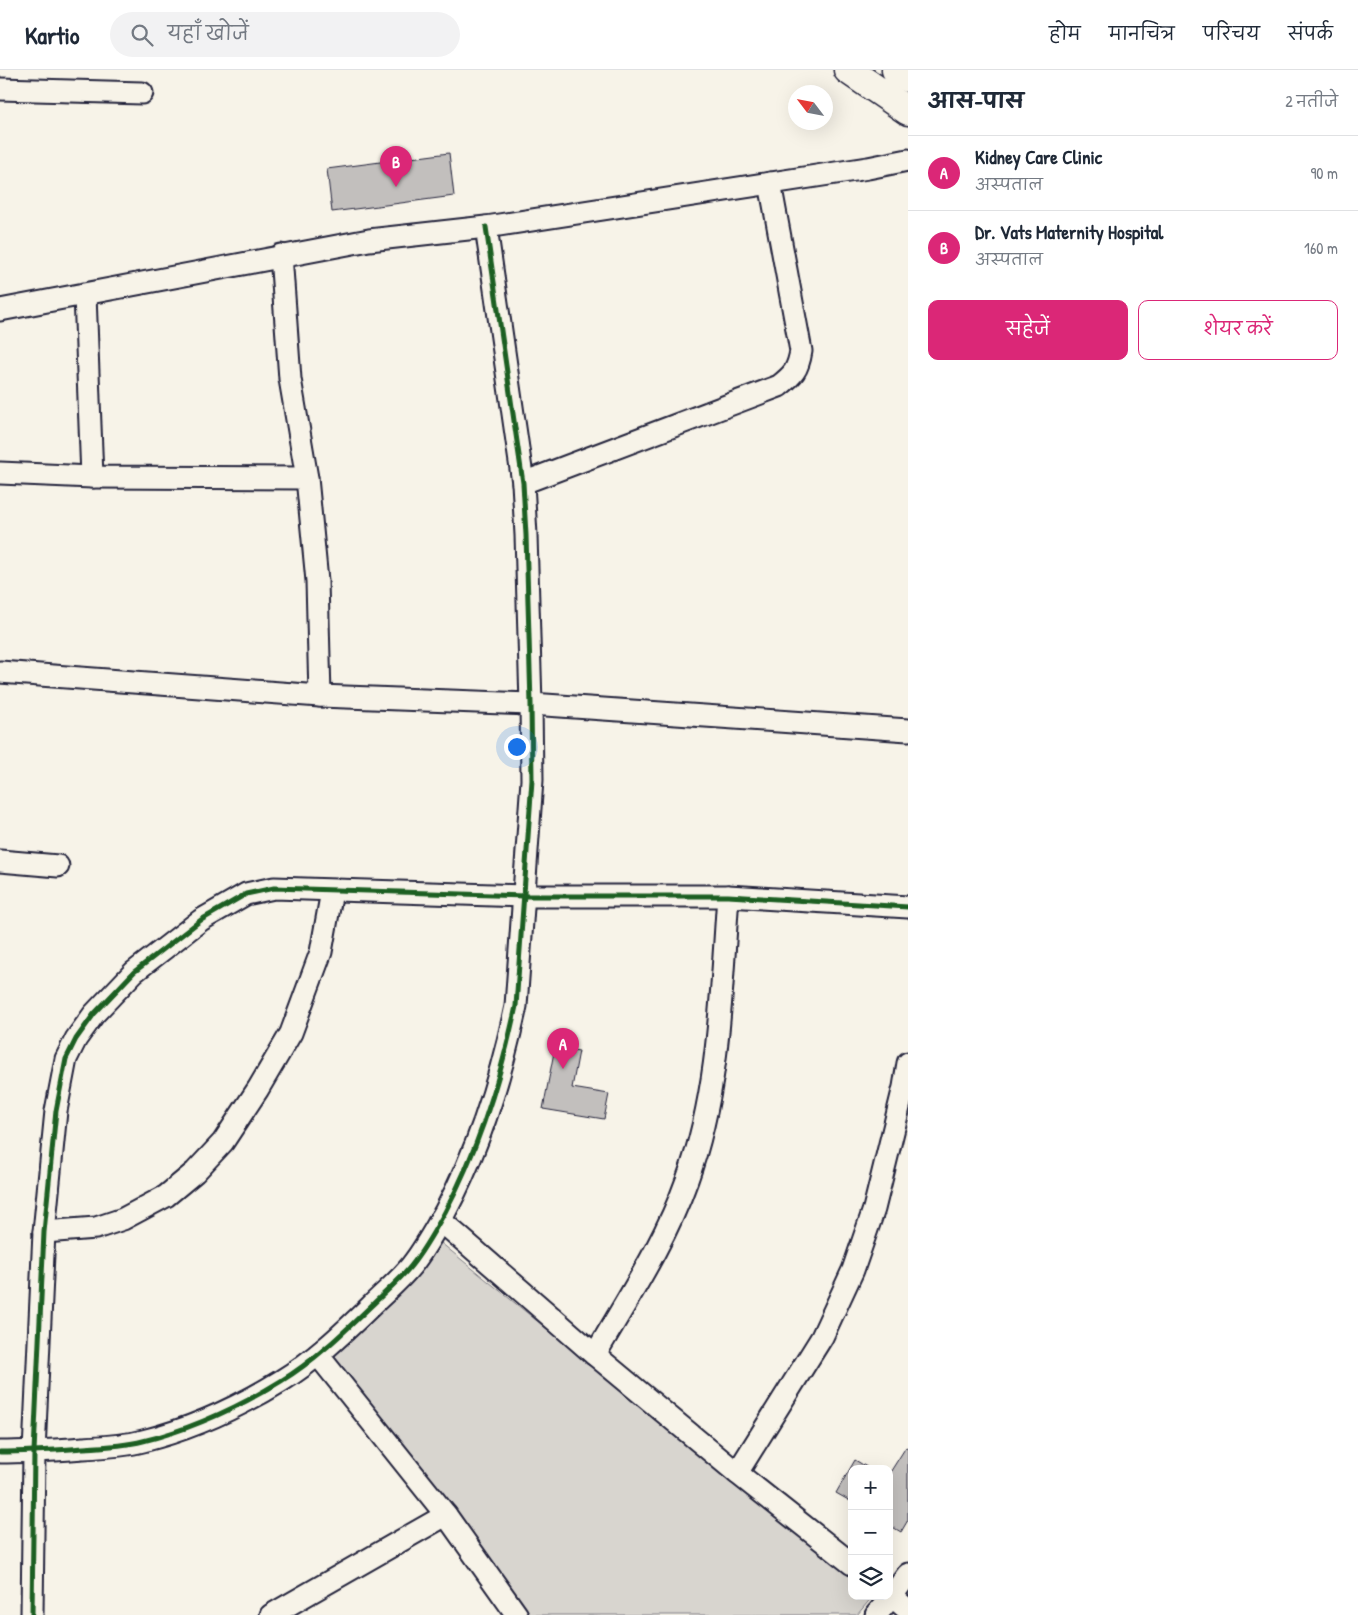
<!DOCTYPE html>
<html lang="hi">
<head>
<meta charset="utf-8">
<style>
	body { margin:0; font-family:"Patrick Hand","Playpen Sans Deva",sans-serif; background:#f2f2f3; color:#1f2937 }
	.controls { position:absolute; right:15px; bottom:15px; display:grid; overflow:hidden; border-radius:10px; box-shadow:0 5px 20px #0002 }
	.controls button { width:45px; height:45px; display:grid; place-items:center; padding:0; border:0; border-bottom:1px solid #e0e1e3; background:#fff; color:#1f2937; font:25px sans-serif }
	.compass { position:absolute; left:788px; top:15px; width:45px; height:45px; border-radius:50%; background:#fff; box-shadow:0 5px 20px #0002; rotate:302deg }
	.you { position:absolute; left:516px; top:676px; width:18px; height:18px; margin:-12px; border:4px solid #fff; border-radius:50%; background:#1a73e8; box-shadow:0 0 0 8px #1a73e833 }
	.badge { display:grid; place-items:center; width:32px; height:32px; border-radius:50%; background:#db2777; color:#fff; font-size:16px; font-weight:700 }
	.pin { position:absolute; translate:-50% -41px; filter:drop-shadow(0 1px 2px #0008) }
	.pin::after { content:''; position:absolute; top:26px; width:18px; height:15px; background:inherit; clip-path:polygon(0 0,100% 0,50% 100%) }
	.list { margin:0; padding:0; list-style:none }
	h2 { display:flex; justify-content:space-between; align-items:center; height:65px; margin:0; padding:0 20px; font-size:21px }
	h2 small { font-size:16px; font-weight:400; color:#747a83 }
	.list li { display:grid; grid-template-columns:32px 1fr auto; gap:15px; align-items:center; box-sizing:border-box; height:75px; padding:0 20px; border-top:1px solid #e0e1e3 }
	.list b { display:block; font-size:19px; white-space:nowrap }
	.list p { margin:0; font-size:16px; white-space:nowrap; color:#747a83 }
	.list em { font-size:16px; font-style:normal; color:#747a83 }
	.actions { display:flex; gap:10px; padding:15px 20px }
	.actions a { flex:1; padding:11px 0; border:1px solid #db2777; border-radius:10px; text-align:center; font-size:18px; color:#db2777 }
	.actions .main { background:#db2777; color:#fff }
	.icon { flex:none; width:28px; height:28px; fill:none; stroke:currentColor; stroke-width:2; stroke-linecap:round; stroke-linejoin:round }
	.map { position:relative; flex:none; width:908px; height:1545px; overflow:hidden }
	header { display:flex; align-items:center; gap:30px; box-sizing:border-box; height:70px; padding:0 25px; background:#fff; border-bottom:1px solid #e0e1e3 }
	header strong { font-size:24px }
	nav { display:flex; gap:28px; margin-inline-start:auto; font-size:18px }
	.search { width:350px; height:45px; background:#f2f2f3; display:flex; align-items:center; gap:12px; box-sizing:border-box; padding:0 18px; border-radius:28px; color:#747a83; font-size:19px }
	main { display:flex }
	aside { flex:1; background:#fff }
	.map>svg:first-child { display:block }
	.green { fill:#d8d5cf; stroke:#7d7c85 }
	.building { fill:#c2bfbd; stroke:#22223b }
	.lines { fill:none; stroke-linecap:round; stroke-linejoin:round }
	.minor-casing { stroke:#22223b; stroke-width:25 }
	.secondary-casing { stroke:#22223b; stroke-width:31 }
	.minor { stroke:#f7f3e8; stroke-width:21 }
	.secondary { stroke:#f7f3e8; stroke-width:28 }
	.cycleway-casing { stroke:#f7f3e8; stroke-width:8 }
	.cycleway { stroke:#1b5e20; stroke-width:5 }
</style>
</head>
<body>
<header>
<strong>Kartio</strong>
<div class="search"><svg class="icon" aria-label="search" viewBox="0 0 24 24"><circle cx="10" cy="10" r="6"/><path d="M15 15l6 6"/></svg>यहाँ खोजें</div>
<nav><a>होम</a><a>मानचित्र</a><a>परिचय</a><a>संपर्क</a></nav>
</header>
<main>
<div class="map">
<svg width="908" height="1545" viewBox="0 0 908 1545">
	<rect width="100%" height="100%" fill="#f7f3e8"/>
	<filter id="ink" filterUnits="userSpaceOnUse"><feTurbulence type="fractalNoise" baseFrequency=".02" numOctaves="2"/><feDisplacementMap in="SourceGraphic" scale="10" xChannelSelector="R" yChannelSelector="G"/><feConvolveMatrix kernelMatrix="1 2 1 2 8 2 1 2 1" color-interpolation-filters="sRGB"/></filter>
	<g filter="url(#ink)">
		<polygon class="green" points="430,1164 739,1415 852,1500 852,1526 873,1526 857,1545 525,1545 318,1285"/>
		<g class="building">
			<polygon points="449,83 454,126 332,142 327,99"/>
			<polygon points="555,977 579,981 572,1018 609,1024 604,1049 543,1039"/>
			<polygon points="906,1377 908,1378 908,1450 901,1462 889,1455 889,1404"/>
			<polygon points="855,1390 870,1399 852,1399 852,1432 836,1423"/>
		</g>
		<g class="lines">
			<g class="minor-casing">
				<g id="minor">
					<polyline points="0,19 142,23"/>
					<polyline points="281,185 290,309 307,408 317,511 320,626"/>
					<polyline points="85,225 92,407"/>
					<polyline points="0,240 369,170 486,157 868,98 908,90"/>
					<polyline points="0,403 92,407 307,408"/>
					<path d="M 523,413 L 779,316 C 793,305 798,300 801,281 L 770,113"/>
					<polyline points="0,602 320,626 531,634 908,660"/>
					<polyline points="0,791 58,796"/>
					<polyline points="440,1150 595,1285 737,1403 852,1494"/>
					<polyline points="44,1162 96,1158 123,1149 166,1126 195,1102 223,1072 258,1019 291,963 321,882 332,821"/>
					<polyline points="318,1285 446,1445 517,1545"/>
					<path d="M 595,1285 C 628,1228 665,1172 687,1110 C 720,1020 721,921 728,826"/>
					<path d="M 0,1382 C 28,1382 55,1380 83,1378 C 103,1377 124,1376 143,1371 C 191,1359 239,1337 281,1311 C 314,1291 343,1263 371,1236 C 384,1223 399,1211 411,1196 C 424,1180 435,1160 445,1142 C 479,1078 501,1007 516,936 L 532,710 L 531,634 L 526,465 L 523,413 L 486,157"/>
					<polyline points="737,1403 822,1267 853,1200 874,1139 904,1017 908,993"/>
					<polyline points="889,1524 908,1540"/>
					<polyline points="32,1545 34,1382 44,1162 56,1041 66,989 76,969 94,944 134,902 201,850 246,824 274,818 524,826 728,826 908,837"/>
					<polyline points="271,1545 446,1445"/>
					<polyline points="876,1545 892,1526 908,1504"/>
				</g>
			</g>
			<g class="secondary-casing">
				<g id="secondary">
					<polyline points="848,0 908,41"/>
					<polyline points="896,0 908,8"/>
				</g>
			</g>
			<use href="#minor" class="minor"/>
			<use href="#secondary" class="secondary"/>
			<g class="cycleway-casing">
				<g id="cycleway">
					<path d="M 0,1382 C 28,1382 55,1380 83,1378 C 103,1377 124,1376 143,1371 C 191,1359 239,1337 281,1311 C 314,1291 343,1263 371,1236 C 384,1223 399,1211 411,1196 C 424,1180 435,1160 445,1142 C 479,1078 501,1007 516,936 L 532,710 L 531,634 L 526,465 L 523,413 L 486,157"/>
					<polyline points="32,1545 34,1382 44,1162 56,1041 66,989 76,969 94,944 134,902 201,850 246,824 274,818 524,826 728,826 908,837"/>
				</g>
			</g>
			<use href="#cycleway" class="cycleway"/>
		</g>
	</g>
</svg>
<div class="controls">
<button>+</button>
<button>−</button>
<button><svg class="icon" aria-label="layers" viewBox="0 0 24 24"><path d="M12 4l9 5-9 5-9-5zM3 14l9 5 9-5"/></svg></button>
</div>
<svg class="compass" viewBox="-18 -18 36 36"><path d="M0-13l5 13h-10z" fill="#e53935"/><path d="M0 13l5-13h-10z" fill="#747a83"/></svg>
<div class="you"></div>
<div class="pin badge" style="left:563px;top:999px">A</div>
<div class="pin badge" style="left:396px;top:117px">B</div>
</div>
<aside>
<h2>आस-पास<small>2 नतीजे</small></h2>
<ul class="list">
<li><span class="badge">A</span><div><b>Kidney Care Clinic</b><p>अस्पताल</p></div><em>90 m</em></li>
<li><span class="badge">B</span><div><b>Dr. Vats Maternity Hospital</b><p>अस्पताल</p></div><em>160 m</em></li>
</ul>
<div class="actions"><a class="main">सहेजें</a><a>शेयर करें</a></div>
</aside>
</main>
</body>
</html>
